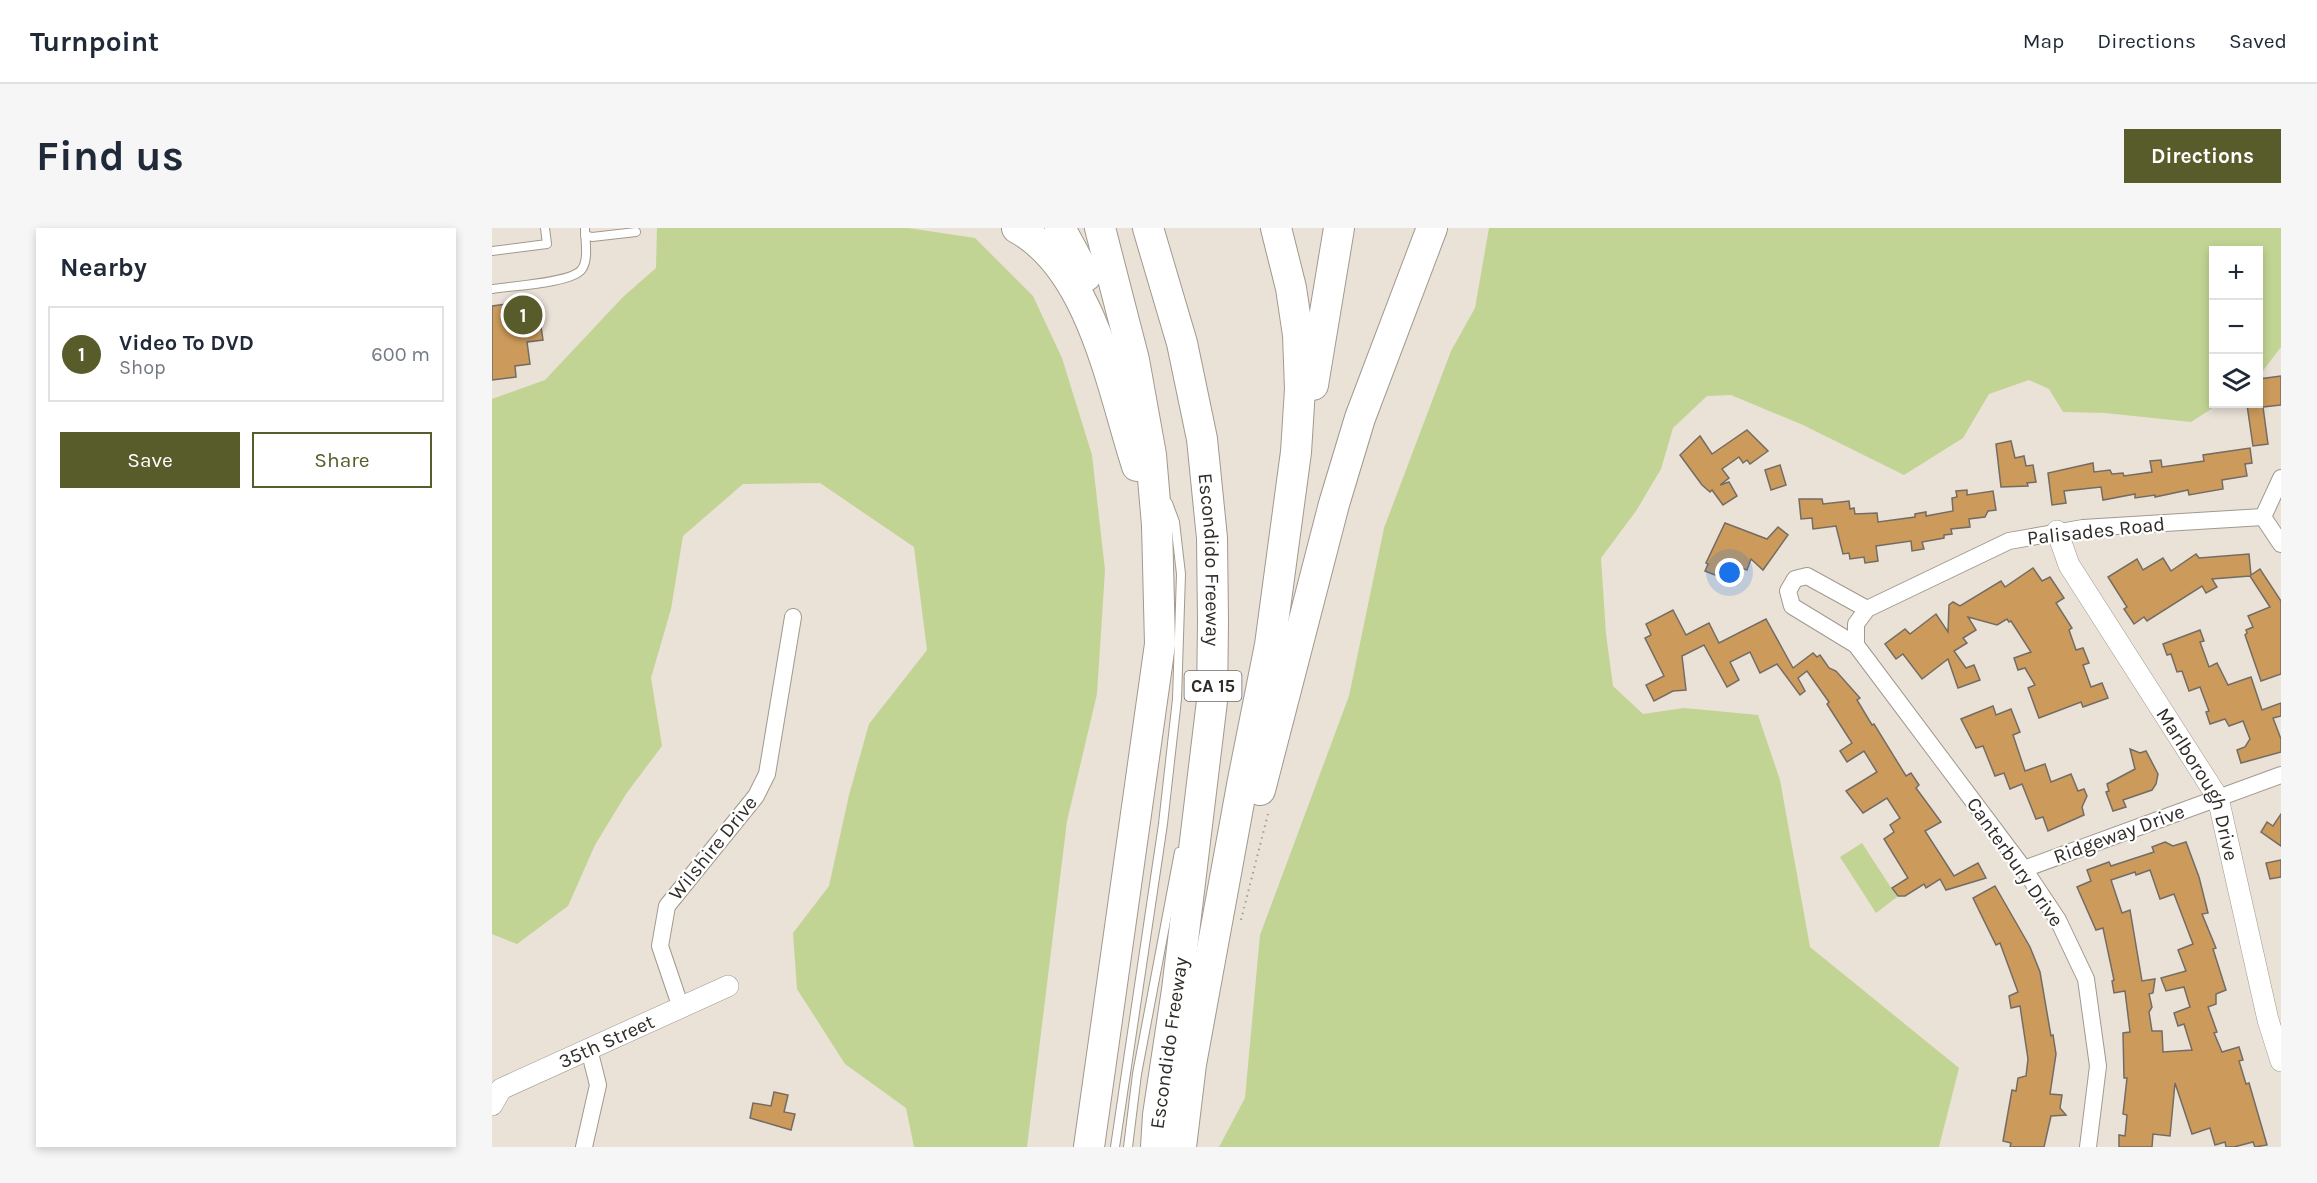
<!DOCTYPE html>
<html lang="en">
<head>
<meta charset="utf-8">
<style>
	body { margin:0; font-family:Karla,sans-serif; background:#f6f6f7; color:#1f2937 }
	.controls { position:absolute; right:18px; top:18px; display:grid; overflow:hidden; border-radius:0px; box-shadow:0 3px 9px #0003 }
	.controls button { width:54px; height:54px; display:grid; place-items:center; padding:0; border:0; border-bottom:2px solid #e0e1e3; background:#fff; color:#1f2937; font:30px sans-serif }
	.you { position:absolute; left:1238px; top:345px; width:21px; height:21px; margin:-15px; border:4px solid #fff; border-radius:50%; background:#1a73e8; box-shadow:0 0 0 9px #1a73e833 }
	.badge { display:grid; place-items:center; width:39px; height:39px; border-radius:50%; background:#575c2a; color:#fff; font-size:20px; font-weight:700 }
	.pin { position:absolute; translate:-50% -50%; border:3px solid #fff; box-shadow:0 2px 6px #0006 }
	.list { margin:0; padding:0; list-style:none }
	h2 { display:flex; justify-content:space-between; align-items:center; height:78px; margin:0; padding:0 24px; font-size:26px }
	h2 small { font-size:20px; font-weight:400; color:#747a83 }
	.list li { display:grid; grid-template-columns:39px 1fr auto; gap:18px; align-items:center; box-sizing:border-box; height:96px; margin:0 12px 12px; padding:0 12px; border:2px solid #e0e1e3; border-radius:0px }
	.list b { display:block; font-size:22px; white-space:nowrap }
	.list p { margin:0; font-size:20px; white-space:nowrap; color:#747a83 }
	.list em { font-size:20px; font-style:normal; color:#747a83 }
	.actions { display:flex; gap:12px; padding:18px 24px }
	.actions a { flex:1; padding:14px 0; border:2px solid #575c2a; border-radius:0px; text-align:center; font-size:21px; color:#575c2a }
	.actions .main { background:#575c2a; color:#fff }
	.icon { flex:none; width:33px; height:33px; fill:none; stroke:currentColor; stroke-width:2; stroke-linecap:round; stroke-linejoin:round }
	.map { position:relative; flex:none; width:1789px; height:919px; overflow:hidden; border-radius:0px }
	header { display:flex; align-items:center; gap:36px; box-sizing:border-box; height:84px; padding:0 30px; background:#fff; border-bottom:2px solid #e0e1e3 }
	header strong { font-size:28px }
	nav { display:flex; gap:33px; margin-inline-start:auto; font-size:21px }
	.intro { display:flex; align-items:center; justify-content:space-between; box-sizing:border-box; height:144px; padding:0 36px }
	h1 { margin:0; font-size:42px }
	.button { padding:15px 27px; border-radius:0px; background:#575c2a; color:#fff; font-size:21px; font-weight:700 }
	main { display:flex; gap:36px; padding:0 36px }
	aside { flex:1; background:#fff; border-radius:0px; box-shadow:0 3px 9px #0003 }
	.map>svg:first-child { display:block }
	.green { fill:#c2d494 }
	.building { fill:#cc9b5c; stroke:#746c63; stroke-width:1.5; fill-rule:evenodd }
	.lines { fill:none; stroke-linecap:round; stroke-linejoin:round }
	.service-casing { stroke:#a1998f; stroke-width:10 }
	.minor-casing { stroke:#a1998f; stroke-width:18 }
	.tertiary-casing { stroke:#a1998f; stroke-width:22 }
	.motorway-casing { stroke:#a1998f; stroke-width:32 }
	.path { stroke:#a39c94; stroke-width:2; stroke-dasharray:1.5 4.5; stroke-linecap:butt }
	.service { stroke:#fff; stroke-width:8 }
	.minor { stroke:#fff; stroke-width:16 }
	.tertiary { stroke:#fff; stroke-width:21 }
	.motorway { stroke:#fff; stroke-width:30 }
	.labels { text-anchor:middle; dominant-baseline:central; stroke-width:4.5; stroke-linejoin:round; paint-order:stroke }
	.shield { fill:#fff; stroke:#6e6b68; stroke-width:1.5 }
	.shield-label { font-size:18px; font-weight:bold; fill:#302c28 }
	.street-label { font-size:20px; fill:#302c28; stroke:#fff }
</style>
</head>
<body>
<header>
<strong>Turnpoint</strong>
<nav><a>Map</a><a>Directions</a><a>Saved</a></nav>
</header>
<div class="intro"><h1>Find us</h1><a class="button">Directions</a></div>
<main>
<aside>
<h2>Nearby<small></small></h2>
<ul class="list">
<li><span class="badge">1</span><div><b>Video To DVD</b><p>Shop</p></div><em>600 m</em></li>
</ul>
<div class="actions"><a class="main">Save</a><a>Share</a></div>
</aside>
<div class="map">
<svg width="1789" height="919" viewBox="0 0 1789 919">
	<rect width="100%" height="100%" fill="#eae1d7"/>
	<g class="green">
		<polygon points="165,0 416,0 483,10 541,68 570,130 600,227 613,342 605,466 575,593 535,919 422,919 414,880 353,836 305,761 301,705 337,658 357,567 377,496 435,422 422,319 328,255 251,256 191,308 179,381 159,450 170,518 134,566 103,617 76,678 25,716 0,706 0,171 53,152 131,69 164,40"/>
		<polygon points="997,0 1789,0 1789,119 1767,148 1766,22 1722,22 1722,176 1727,176 1699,194 1613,185 1571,184 1557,161 1537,152 1497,166 1471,210 1412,247 1311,197 1239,167 1215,168 1181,200 1169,241 1144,283 1109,330 1114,406 1121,458 1151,486 1192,480 1266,487 1288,552 1318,719 1467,840 1447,919 727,919 753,870 768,707 857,468 892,300 959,123 983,80"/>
		<polygon points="1370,615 1405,669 1384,685 1348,629"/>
	</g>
	<g class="building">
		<polygon points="45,72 51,112 35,114 38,136 23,138 24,149 0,152 0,78"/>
		<polygon points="1789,148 1789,177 1771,179 1776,216 1761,218 1755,177 1767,176 1767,151"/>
		<polygon points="1255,202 1276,223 1258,236 1255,232 1251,235 1247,229 1230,241 1237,250 1228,257 1237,254 1245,268 1231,277 1220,262 1218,264 1210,257 1188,227 1208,208 1220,226"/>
		<polygon points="1519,213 1523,230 1532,228 1534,238 1541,237 1544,254 1535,255 1536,258 1509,259 1504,216"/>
		<polygon points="1758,220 1760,235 1753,236 1755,248 1730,252 1731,261 1697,267 1696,262 1663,269 1663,267 1643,270 1643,266 1611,272 1609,259 1572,263 1574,275 1560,277 1556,245 1601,235 1602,244 1618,242 1620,246 1631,245 1632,248 1660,244 1658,233 1669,232 1670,239 1712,233 1711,227"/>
		<polygon points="1288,237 1294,257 1279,262 1273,242"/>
		<polygon points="1475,262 1475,267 1501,263 1504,282 1496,283 1493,289 1477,291 1478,299 1459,301 1460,306 1452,307 1452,310 1430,314 1432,321 1420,323 1419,313 1384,318 1386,333 1373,335 1372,329 1358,331 1357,325 1351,326 1344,298 1321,301 1320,290 1309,291 1307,271 1330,271 1331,276 1357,273 1358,281 1362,280 1363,286 1385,285 1386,294 1423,289 1423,286 1434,284 1434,288 1461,283 1460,270 1465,269 1464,263"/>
		<polygon points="1233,295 1275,311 1286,299 1296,307 1271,342 1259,331 1255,342 1247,339 1241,354 1213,343 1216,336 1214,335"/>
		<polygon points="1704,326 1707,330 1757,326 1759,347 1768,341 1789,373 1789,446 1769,453 1753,407 1755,405 1754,402 1761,399 1756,388 1778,379 1758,348 1720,351 1725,359 1714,365 1710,358 1655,393 1652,389 1642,396 1632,381 1635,379 1616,349 1645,331 1651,342 1671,330 1679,343"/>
		<polygon points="1541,340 1550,353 1558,349 1572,370 1564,375 1580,400 1577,402 1584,422 1591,420 1597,435 1591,437 1599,459 1610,455 1616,470 1591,479 1589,474 1547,490 1536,460 1543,457 1533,440 1526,442 1522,430 1539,424 1519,393 1517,394 1515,391 1505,397 1476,389 1484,402 1471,410 1475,415 1462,423 1474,440 1482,437 1488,452 1466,460 1456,431 1430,451 1411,426 1404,431 1393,416 1413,401 1418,406 1444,386 1456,404 1457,377 1461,374 1468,378 1509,353 1513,359"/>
		<polygon points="1181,382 1194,407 1217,395 1227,415 1274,391 1301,440 1321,425 1325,429 1328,427 1337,440 1344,443 1368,470 1365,472 1380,497 1382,496 1414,548 1419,545 1427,557 1424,560 1449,594 1433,603 1462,648 1486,635 1494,650 1454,662 1448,651 1434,660 1432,656 1413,668 1406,668 1400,660 1416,650 1392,611 1402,604 1398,597 1408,590 1395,570 1371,585 1354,563 1385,544 1372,523 1355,534 1348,523 1360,515 1335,476 1337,474 1315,443 1306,450 1313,463 1308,467 1285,436 1268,445 1258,424 1238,434 1247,452 1235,459 1212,417 1190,428 1194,462 1181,463 1162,473 1154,457 1172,448 1153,410 1159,407 1154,396"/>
		<polygon points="1708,402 1712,413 1708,414 1717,439 1725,435 1736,457 1759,449 1770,482 1789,475 1789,488 1781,490 1789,511 1789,524 1749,535 1745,522 1753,519 1758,511 1751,493 1737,498 1733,491 1718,496 1714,484 1717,483 1708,459 1697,463 1690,443 1685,444 1679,426 1675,427 1671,416"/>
		<polygon points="1501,478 1504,487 1519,481 1528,504 1521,507 1533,543 1553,536 1559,554 1579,546 1586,563 1592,561 1595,568 1590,579 1592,587 1556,603 1551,589 1544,591 1530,556 1518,561 1512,545 1503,548 1491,518 1484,520 1469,491"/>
		<polygon points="1638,521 1648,525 1654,523 1666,546 1664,556 1660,562 1631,572 1634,579 1621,583 1614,564 1617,563 1615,556 1643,541"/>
		<polygon points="1789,586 1789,618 1769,604 1775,594 1781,598"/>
		<path d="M 1673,614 L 1681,618 L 1694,614 L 1707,649 L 1716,685 L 1710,686 L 1724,720 L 1721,721 L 1734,762 L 1724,766 L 1724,776 L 1716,779 L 1725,804 L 1722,805 L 1730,824 L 1747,819 L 1751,832 L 1747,833 L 1754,856 L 1757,855 L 1775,917 L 1763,919 L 1761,914 L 1742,919 L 1734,919 L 1733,914 L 1723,917 L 1718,900 L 1700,906 L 1683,855 L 1678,908 L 1661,906 L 1660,919 L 1627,919 L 1627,907 L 1633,908 L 1635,887 L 1631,886 L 1635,850 L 1632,850 L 1631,805 L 1638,804 L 1633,763 L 1622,765 L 1620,753 L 1622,752 L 1611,700 L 1604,702 L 1585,659 L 1599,653 L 1595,642 L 1617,634 L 1619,638 L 1662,624 L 1660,619 ZM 1658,642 L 1668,671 L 1682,666 L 1701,716 L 1686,722 L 1694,743 L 1669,750 L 1674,763 L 1692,759 L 1698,779 L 1682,785 L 1686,798 L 1692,796 L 1700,822 L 1671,824 L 1670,803 L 1660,803 L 1657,784 L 1660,779 L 1657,766 L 1661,765 L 1663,751 L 1650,753 L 1638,682 L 1630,685 L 1619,652 L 1643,644 L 1644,647 Z"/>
		<polygon points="1789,632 1789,649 1778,651 1774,635"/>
		<polygon points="1503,658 1538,719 1548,744 1559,808 1561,807 1564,826 1558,866 1570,867 1568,880 1574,887 1559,888 1552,919 1518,919 1519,915 1511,913 1520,862 1524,863 1526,850 1534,848 1536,831 1528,778 1519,780 1517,768 1526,764 1508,715 1504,717 1481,670"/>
		<polygon points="282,864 296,867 292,884 303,886 299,902 258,890 261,875 279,878"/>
	</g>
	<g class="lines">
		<g class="service-casing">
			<g id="service">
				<polyline points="93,7 100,9 144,4"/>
				<polyline points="0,23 55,16 53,0"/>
				<path d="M 0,61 C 18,58 81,55 90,41 C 97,31 93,12 93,0"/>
				<polyline points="623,919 671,596 685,471 689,346 683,294 676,275"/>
				<polyline points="636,919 645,846 687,624"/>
			</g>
		</g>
		<g class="minor-casing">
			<g id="minor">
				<polyline points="1771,289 1789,250"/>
				<polyline points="1771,289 1789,316"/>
				<polyline points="1375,381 1315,348 1303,351 1296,363 1300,378 1364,417 1532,641 1566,692 1594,751 1606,838 1596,919"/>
				<polyline points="1364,417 1364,396 1375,381 1517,313 1591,300 1771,289"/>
				<polyline points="1532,641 1789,547"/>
				<polyline points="189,780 168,718 175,678 264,568 275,546 301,389"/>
				<polyline points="92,919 106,857 97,821"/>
			</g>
		</g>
		<g class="tertiary-casing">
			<g id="tertiary">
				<path id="s1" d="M 1565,303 L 1577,337 L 1726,570 L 1776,792 L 1789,833"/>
				<path id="s2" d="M 0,877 L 9,861 L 236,758"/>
			</g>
		</g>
		<g class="motorway-casing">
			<g id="motorway">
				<path d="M 525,0 C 600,41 620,161 645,238"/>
				<polyline points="568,0 594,48"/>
				<path id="s3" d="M 656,0 L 690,115 L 710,211 L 720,310 L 721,393 L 720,473 L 685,762 L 666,887 L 664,919"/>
				<polyline points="821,157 847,0"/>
				<polyline points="768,562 842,276 868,190 940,0"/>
				<polyline points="597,919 668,416 665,297 659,227 642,132 608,0"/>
				<polyline points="689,919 699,836 751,552 778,417 804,224 808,161 806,107 799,60 784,0"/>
			</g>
		</g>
		<polyline class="path" points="749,692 777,582"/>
		<use href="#service" class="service"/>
		<use href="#minor" class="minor"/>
		<use href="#tertiary" class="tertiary"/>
		<use href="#motorway" class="motorway"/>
	</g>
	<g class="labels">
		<rect class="shield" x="692.5" y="443" width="57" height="30" rx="4.5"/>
		<g class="shield-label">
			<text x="721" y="458">CA 15</text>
		</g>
		<g class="street-label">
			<text transform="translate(1604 303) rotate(-6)">Palisades Road</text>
			<text stroke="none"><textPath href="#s3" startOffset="339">Escondido Freeway</textPath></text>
			<text stroke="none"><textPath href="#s1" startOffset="292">Marlborough Drive</textPath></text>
			<text transform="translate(1627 606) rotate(-20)">Ridgeway Drive</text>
			<text transform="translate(221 620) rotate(-51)">Wilshire Drive</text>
			<text transform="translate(1523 634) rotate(55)">Canterbury Drive</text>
			<text stroke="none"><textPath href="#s2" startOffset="134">35th Street</textPath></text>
			<text transform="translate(677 815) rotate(-82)">Escondido Freeway</text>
		</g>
	</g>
</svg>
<div class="controls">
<button>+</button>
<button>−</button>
<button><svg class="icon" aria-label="layers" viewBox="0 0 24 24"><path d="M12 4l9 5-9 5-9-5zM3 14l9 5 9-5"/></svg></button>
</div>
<div class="you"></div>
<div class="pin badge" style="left:31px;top:87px">1</div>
</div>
</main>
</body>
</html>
